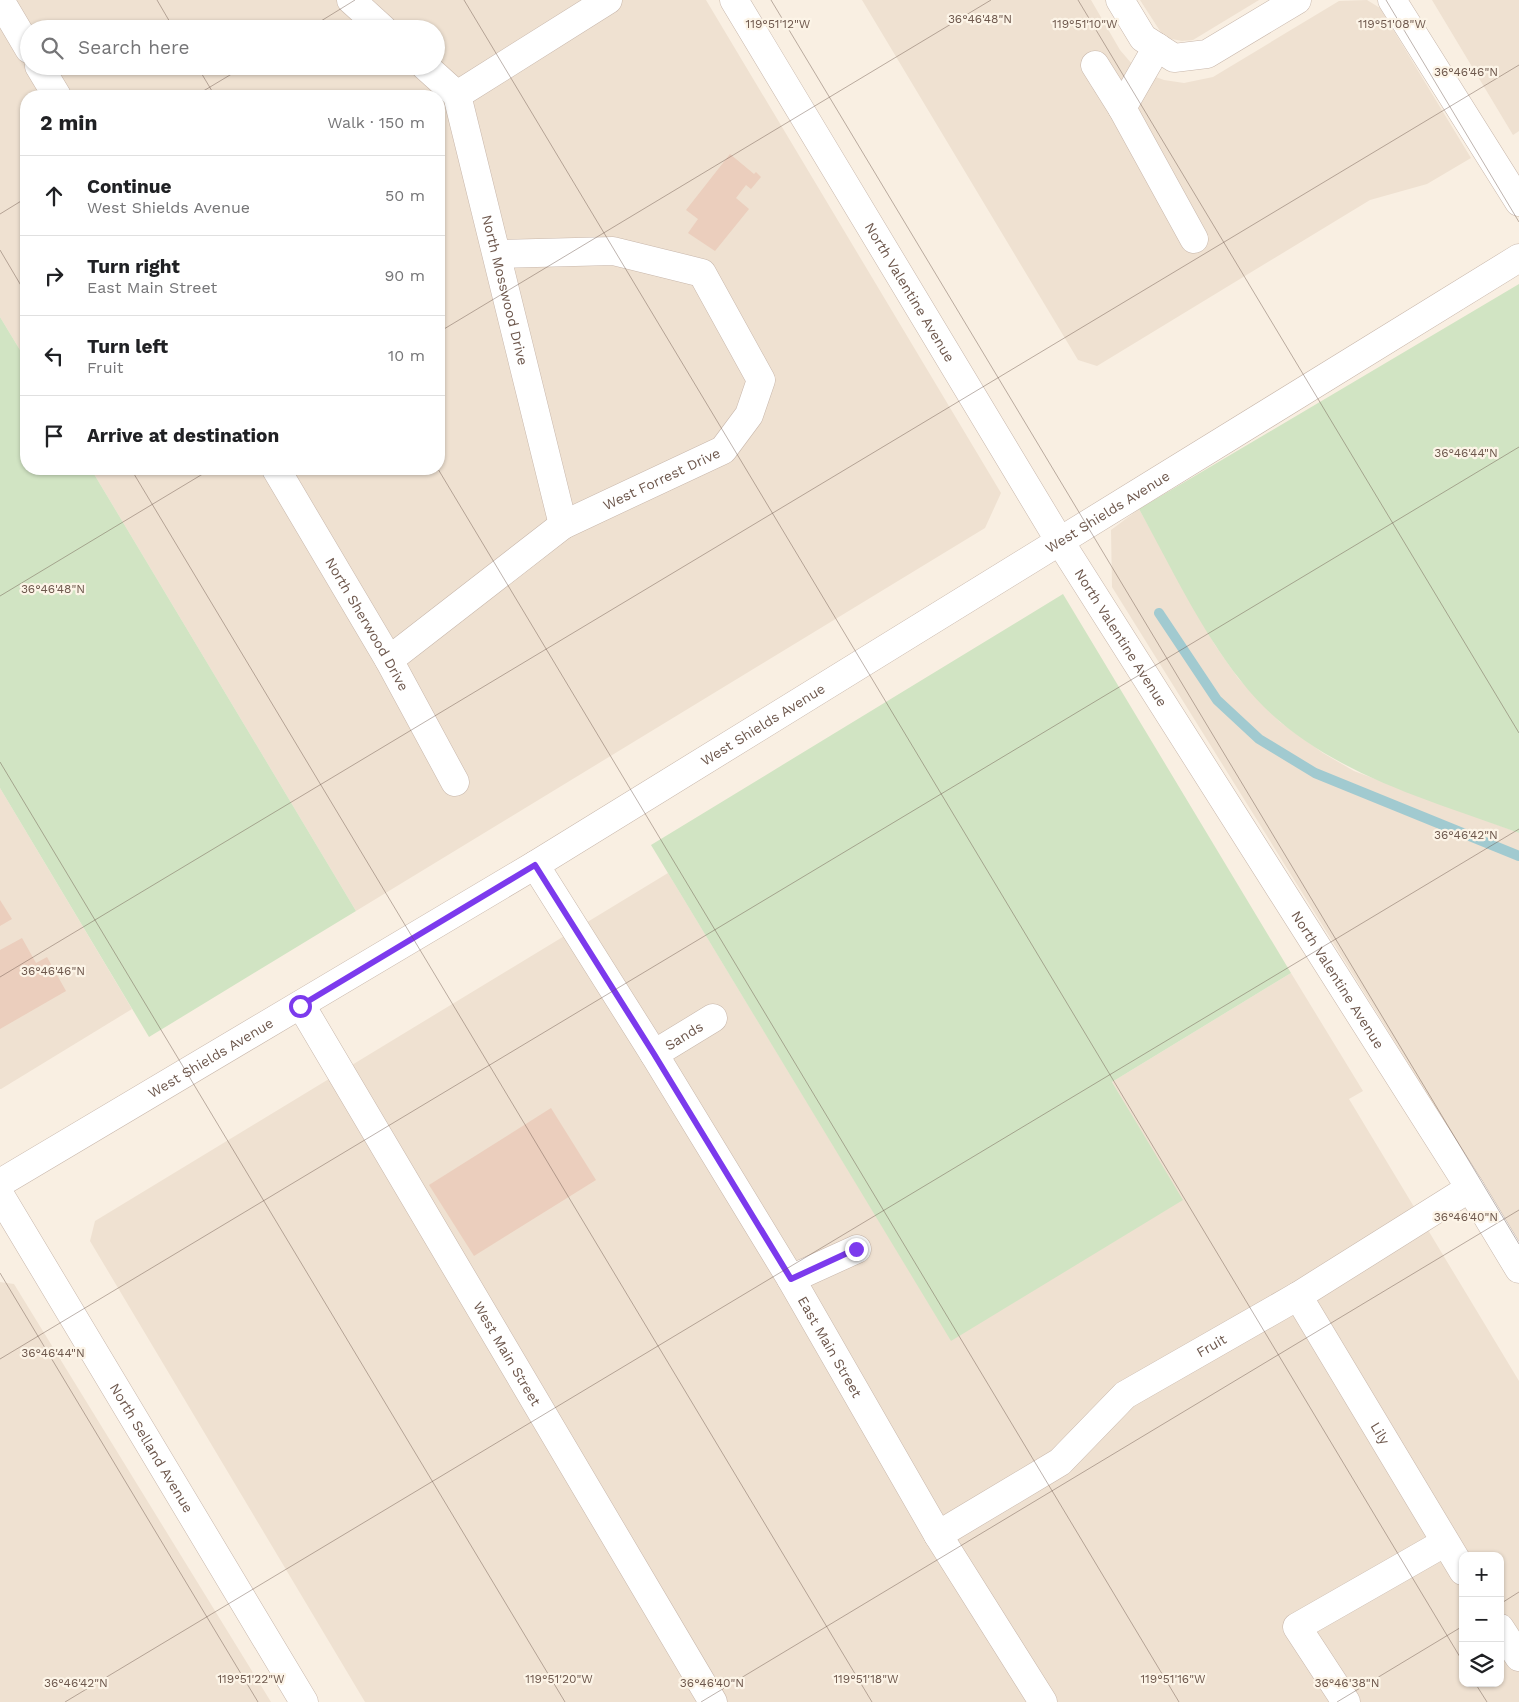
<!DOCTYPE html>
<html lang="en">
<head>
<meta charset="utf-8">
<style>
	body { margin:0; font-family:"Work Sans",sans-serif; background:#f2f2f2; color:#202124 }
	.controls { position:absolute; right:15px; bottom:15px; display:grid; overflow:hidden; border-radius:10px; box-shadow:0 1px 4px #0004 }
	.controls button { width:45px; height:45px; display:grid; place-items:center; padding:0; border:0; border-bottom:1px solid #e0e0e0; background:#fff; color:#202124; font:25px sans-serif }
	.stop { position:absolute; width:15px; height:15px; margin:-11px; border:4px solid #7c3aed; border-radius:50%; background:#fff }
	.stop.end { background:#7c3aed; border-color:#fff; box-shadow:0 1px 5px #0008 }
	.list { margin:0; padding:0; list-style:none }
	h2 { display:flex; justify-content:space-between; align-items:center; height:65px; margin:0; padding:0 20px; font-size:21px }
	h2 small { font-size:16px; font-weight:400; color:#757577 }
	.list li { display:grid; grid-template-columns:32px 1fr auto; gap:15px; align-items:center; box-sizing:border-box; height:80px; padding:0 20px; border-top:1px solid #e0e0e0 }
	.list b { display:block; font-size:19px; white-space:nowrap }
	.list p { margin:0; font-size:16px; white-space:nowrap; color:#757577 }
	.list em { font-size:16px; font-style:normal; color:#757577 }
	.icon { flex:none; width:28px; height:28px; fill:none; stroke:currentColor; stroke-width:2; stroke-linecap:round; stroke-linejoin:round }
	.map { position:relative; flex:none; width:1519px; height:1702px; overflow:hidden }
	.search { position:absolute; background:#fff; box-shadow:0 1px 4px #0004; left:20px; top:20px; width:425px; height:55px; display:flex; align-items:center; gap:12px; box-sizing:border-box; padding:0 18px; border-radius:28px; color:#757577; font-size:19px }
	.panel { position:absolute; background:#fff; box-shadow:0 1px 4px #0004; left:20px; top:90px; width:425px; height:385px; border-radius:20px }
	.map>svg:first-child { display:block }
	.residential { fill:#efe1d1; fill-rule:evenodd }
	.green { fill:#d1e4c3 }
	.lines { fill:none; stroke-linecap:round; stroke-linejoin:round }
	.stream { stroke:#a1cad0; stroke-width:10 }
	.building { fill:#ebcebd }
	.minor-casing { stroke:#c8b7ab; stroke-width:29 }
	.minor { stroke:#fff; stroke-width:28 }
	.route { stroke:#7c3aed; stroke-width:6 }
	.ticks { fill:none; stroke:#6d574c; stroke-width:1; stroke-opacity:0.45 }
	.labels { text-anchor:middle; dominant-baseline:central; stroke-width:4.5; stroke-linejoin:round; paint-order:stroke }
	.street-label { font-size:14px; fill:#6d574c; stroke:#fcf4e7 }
	.ticks-label { font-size:12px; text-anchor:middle; fill:#6d574c; stroke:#fcf4e7; stroke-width:4.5; stroke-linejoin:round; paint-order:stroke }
</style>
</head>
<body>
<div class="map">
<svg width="1519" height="1702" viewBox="0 0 1519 1702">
	<rect width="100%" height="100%" fill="#f9efe2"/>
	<g class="residential">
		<path d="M 0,0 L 706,0 L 1001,493 L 985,528 L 356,911 L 91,469 L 439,469 L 439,96 L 26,96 L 26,360 L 0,317 ZM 29,29 L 436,29 L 436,66 L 29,66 Z"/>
		<polygon points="862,0 1091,0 1120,50 1132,64 1147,74 1164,80 1184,83 1213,77 1339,1 1367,0 1380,8 1471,158 1427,184 1370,200 1097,366 1078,360"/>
		<polygon points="1140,0 1259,0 1193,40 1182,41 1172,39 1162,34"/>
		<polygon points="1432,0 1519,0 1519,131 1513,135"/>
		<polygon points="1139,509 1215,645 1238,678 1280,722 1323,753 1354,771 1519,833 1519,1241 1112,587 1111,530"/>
		<polygon points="0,788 132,1009 1,1089 0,1089"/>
		<path d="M 668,873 L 951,1340 L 1182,1200 L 1112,1082 L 1291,973 L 1363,1091 L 1349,1099 L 1519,1381 L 1519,1702 L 365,1702 L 90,1241 L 95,1221 ZM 1463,1556 L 1500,1556 L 1500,1683 L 1463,1683 Z"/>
		<polygon points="0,1282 14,1284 271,1702 0,1702"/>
	</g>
	<g class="green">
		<path d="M 1519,284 L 1519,833 C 1421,797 1308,768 1241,681 C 1200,629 1171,567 1139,509 Z"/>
		<polygon points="0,317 26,360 26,469 91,469 356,911 149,1037 0,788"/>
		<polygon points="1063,594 1291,973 1112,1082 1183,1200 951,1341 651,845"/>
	</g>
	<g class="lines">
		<polyline class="stream" points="1159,613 1217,700 1259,739 1315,773 1519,856"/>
	</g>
	<g class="building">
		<polygon points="730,154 754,174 756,172 761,177 751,189 746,185 736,198 749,209 715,251 688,233 698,219 686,210"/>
		<polygon points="0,900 12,919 0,926"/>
		<polygon points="22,938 36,963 47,957 66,991 0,1029 0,950"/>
		<polygon points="551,1108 596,1180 474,1256 429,1185"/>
	</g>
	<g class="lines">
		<g class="minor-casing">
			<g id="minor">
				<polyline points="0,0 29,49"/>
				<polyline points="351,0 383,29"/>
				<path id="s1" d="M 734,0 L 1059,540 L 1470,1188 L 1519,1269"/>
				<polyline points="1120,0 1143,38 1174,58 1207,54 1297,0"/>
				<polyline points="1392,0 1519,202"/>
				<polyline points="1157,47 1122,108 1194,239"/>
				<polyline points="1095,65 1122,108"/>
				<polyline points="39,66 57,96"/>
				<path id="s2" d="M 425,66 L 457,95 L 563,525"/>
				<polyline points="457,95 608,0"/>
				<path id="s3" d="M 276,469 L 389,660 L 455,782"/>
				<path id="s4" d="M 389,660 L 563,525 L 723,450 L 749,415 L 761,380 L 702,273 L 613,251 L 497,254"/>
				<path id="s5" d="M 535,865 L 654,1054 L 791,1279 L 938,1535 L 1043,1702"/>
				<path id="s6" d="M 301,1005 L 713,1702"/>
				<path id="s7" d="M 654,1054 L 713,1018"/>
				<path id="s8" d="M 0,1183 L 535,865 L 1519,258"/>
				<path id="s9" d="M 0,1195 L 304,1702"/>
				<polyline points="791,1279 857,1249"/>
				<path id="s10" d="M 1298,1296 L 1463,1571"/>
				<path id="s11" d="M 938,1535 L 1060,1462 L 1125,1395 L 1298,1296 L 1470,1188"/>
				<polyline points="1500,1628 1519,1657"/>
				<polyline points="1346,1702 1297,1627 1444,1543"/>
			</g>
		</g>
		<use href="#minor" class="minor"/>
	</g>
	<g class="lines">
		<polyline class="route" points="300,1006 535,865 654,1054 791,1279 856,1249"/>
	</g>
	<path class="ticks" d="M 157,0 L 174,29M 464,0 L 1463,1662M 771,0 L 1519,1244M 1078,0 L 1519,733M 1386,0 L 1519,222M 308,29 L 355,0M 197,66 L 215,96M 195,96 L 245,66M 0,214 L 26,198M 0,250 L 26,294M 439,332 L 991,0M 131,469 L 872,1702M 438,469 L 1179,1702M 0,596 L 211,469M 0,762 L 565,1702M 0,977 L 1519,65M 0,1273 L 258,1702M 0,1359 L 1519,447M 1500,1604 L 1519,1592M 1475,1683 L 1487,1702M 65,1702 L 1519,829M 701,1702 L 1519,1210M 1337,1702 L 1463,1626"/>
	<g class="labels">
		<g class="street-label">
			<text stroke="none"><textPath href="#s2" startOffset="244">North Mosswood Drive</textPath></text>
			<text stroke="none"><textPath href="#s1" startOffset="341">North Valentine Avenue</textPath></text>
			<text stroke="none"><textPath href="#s4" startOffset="329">West Forrest Drive</textPath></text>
			<text stroke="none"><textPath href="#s8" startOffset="1295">West Shields Avenue</textPath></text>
			<text stroke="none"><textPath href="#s3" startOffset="180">North Sherwood Drive</textPath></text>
			<text stroke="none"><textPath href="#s1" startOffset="746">North Valentine Avenue</textPath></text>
			<text stroke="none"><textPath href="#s8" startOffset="890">West Shields Avenue</textPath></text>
			<text stroke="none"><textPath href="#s1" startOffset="1151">North Valentine Avenue</textPath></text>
			<text stroke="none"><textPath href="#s7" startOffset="35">Sands</textPath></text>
			<text stroke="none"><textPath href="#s8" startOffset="245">West Shields Avenue</textPath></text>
			<text stroke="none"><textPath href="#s11" startOffset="335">Fruit</textPath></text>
			<text stroke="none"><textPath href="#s5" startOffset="565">East Main Street</textPath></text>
			<text stroke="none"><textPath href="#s6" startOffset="405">West Main Street</textPath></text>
			<text stroke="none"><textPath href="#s10" startOffset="160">Lily</textPath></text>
			<text stroke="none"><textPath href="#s9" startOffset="295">North Selland Avenue</textPath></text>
		</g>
	</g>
	<g class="ticks-label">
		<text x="980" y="23">36°46'48"N</text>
		<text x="778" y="28">119°51'12"W</text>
		<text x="1085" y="28">119°51'10"W</text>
		<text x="1392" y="28">119°51'08"W</text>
		<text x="1466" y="76">36°46'46"N</text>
		<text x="1466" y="457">36°46'44"N</text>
		<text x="53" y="593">36°46'48"N</text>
		<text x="1466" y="839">36°46'42"N</text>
		<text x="53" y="975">36°46'46"N</text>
		<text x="1466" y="1221">36°46'40"N</text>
		<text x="53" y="1357">36°46'44"N</text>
		<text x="251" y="1683">119°51'22"W</text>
		<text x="559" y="1683">119°51'20"W</text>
		<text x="866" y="1683">119°51'18"W</text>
		<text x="1173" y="1683">119°51'16"W</text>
		<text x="76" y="1687">36°46'42"N</text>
		<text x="712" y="1687">36°46'40"N</text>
		<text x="1347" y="1687">36°46'38"N</text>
	</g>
</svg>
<div class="controls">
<button>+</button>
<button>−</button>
<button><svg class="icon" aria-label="layers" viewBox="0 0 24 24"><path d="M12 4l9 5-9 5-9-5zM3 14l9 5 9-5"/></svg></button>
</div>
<div class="stop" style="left:300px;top:1006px"></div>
<div class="stop end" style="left:856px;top:1249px"></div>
<div class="search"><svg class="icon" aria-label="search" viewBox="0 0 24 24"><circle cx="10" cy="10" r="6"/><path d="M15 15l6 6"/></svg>Search here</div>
<section class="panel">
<h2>2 min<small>Walk · 150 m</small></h2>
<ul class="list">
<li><svg class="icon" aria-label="ahead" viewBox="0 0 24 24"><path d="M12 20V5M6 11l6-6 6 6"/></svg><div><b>Continue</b><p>West Shields Avenue</p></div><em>50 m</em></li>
<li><svg class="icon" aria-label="right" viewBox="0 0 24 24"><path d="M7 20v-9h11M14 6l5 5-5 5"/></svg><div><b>Turn right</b><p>East Main Street</p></div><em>90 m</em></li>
<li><svg class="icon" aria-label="left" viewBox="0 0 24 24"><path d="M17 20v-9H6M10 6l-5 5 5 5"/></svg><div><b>Turn left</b><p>Fruit</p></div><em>10 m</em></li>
<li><svg class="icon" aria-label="arrive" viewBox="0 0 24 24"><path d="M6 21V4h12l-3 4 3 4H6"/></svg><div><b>Arrive at destination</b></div></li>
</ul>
</section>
</div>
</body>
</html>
